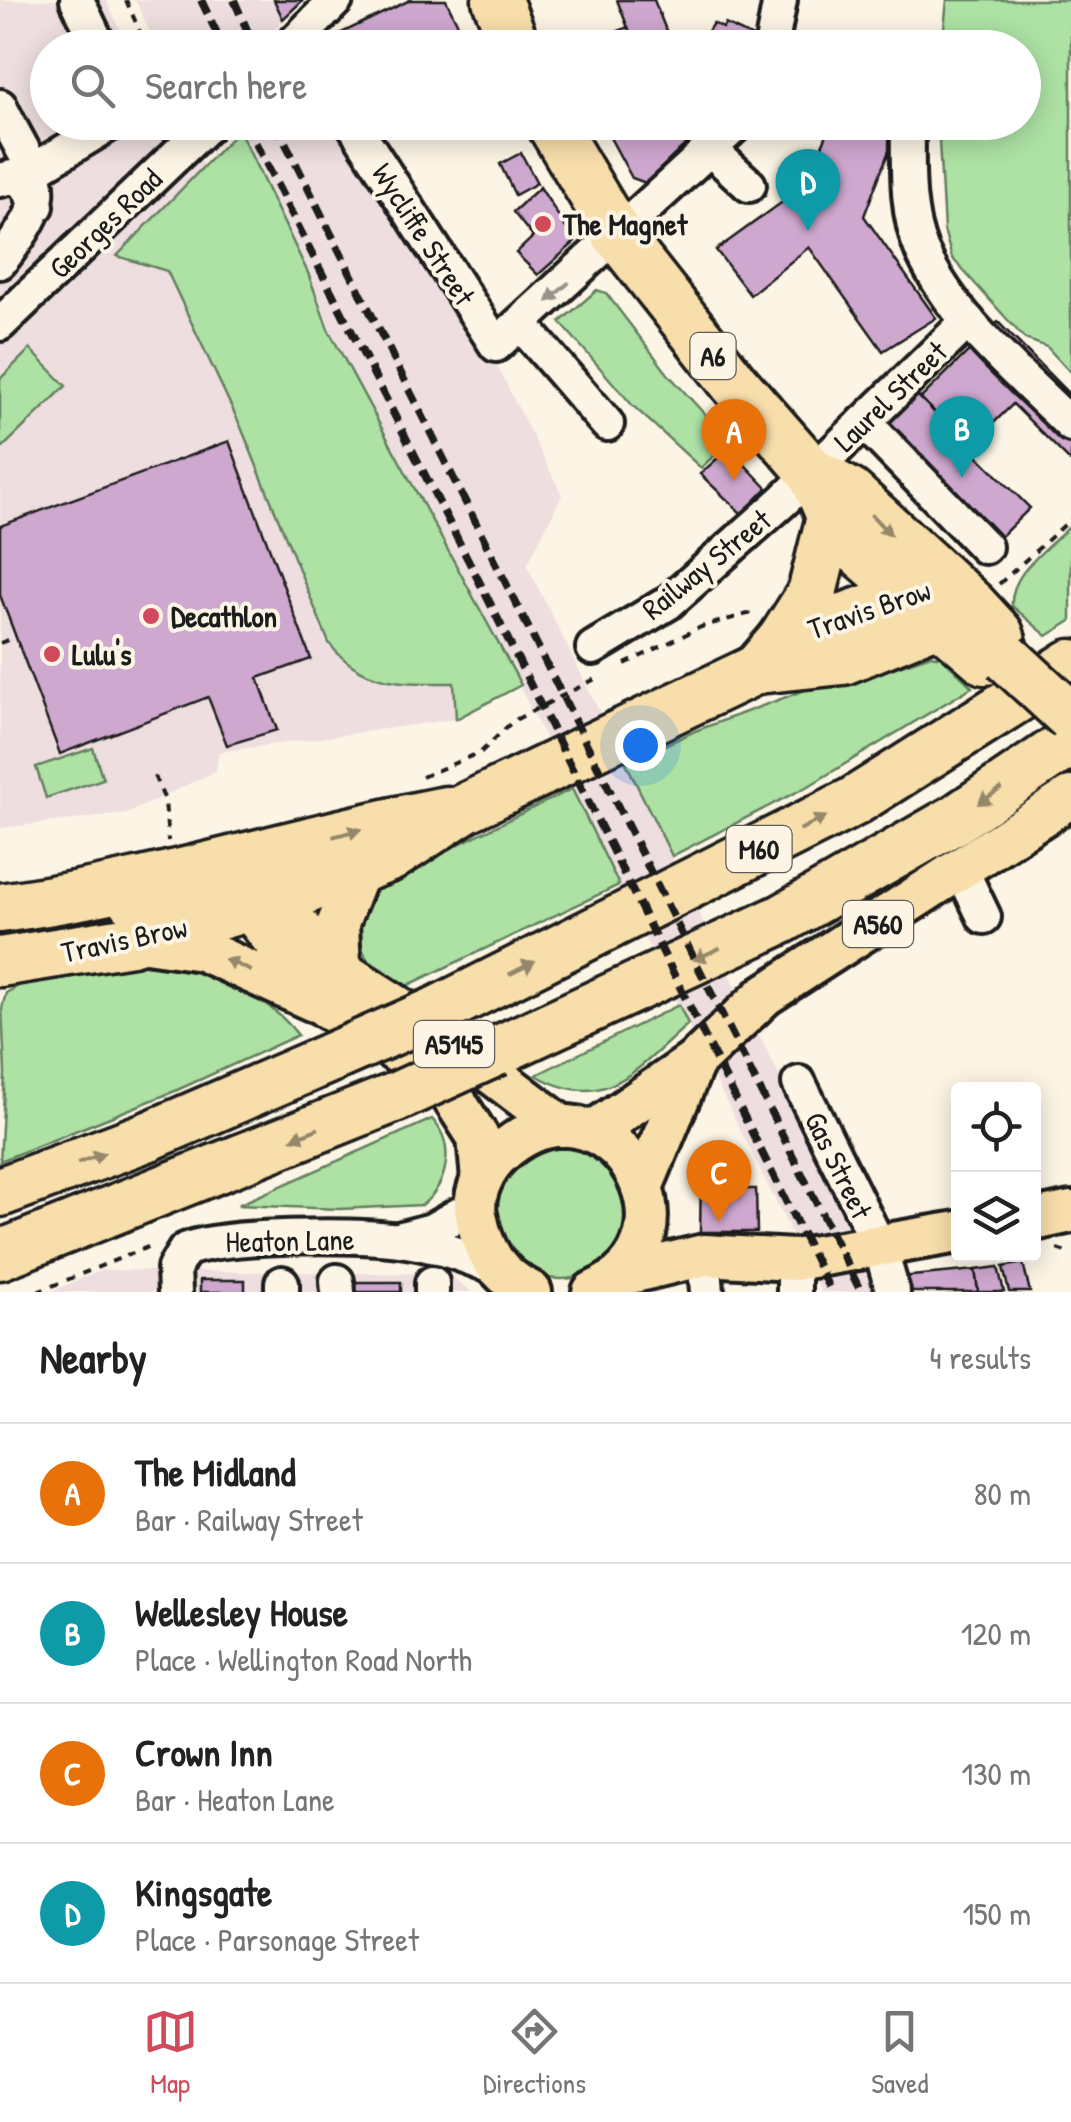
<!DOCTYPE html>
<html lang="en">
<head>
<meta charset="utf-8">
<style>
	body { margin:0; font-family:"Patrick Hand",sans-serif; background:#f6f6f6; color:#222 }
	.controls { position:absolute; right:30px; bottom:30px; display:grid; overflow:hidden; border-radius:10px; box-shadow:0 5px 25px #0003 }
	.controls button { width:90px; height:90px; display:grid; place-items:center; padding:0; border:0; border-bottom:2px solid #e0e0e0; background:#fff; color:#222; font:50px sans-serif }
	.you { position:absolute; left:640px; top:745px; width:35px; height:35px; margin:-25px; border:8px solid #fff; border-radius:50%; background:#1a73e8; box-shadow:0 0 0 15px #1a73e833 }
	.badge { display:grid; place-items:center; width:65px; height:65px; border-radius:50%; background:#d1495b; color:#fff; font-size:32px; font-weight:700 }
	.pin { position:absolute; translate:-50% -82px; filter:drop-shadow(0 2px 5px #0008) }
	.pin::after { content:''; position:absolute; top:52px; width:35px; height:30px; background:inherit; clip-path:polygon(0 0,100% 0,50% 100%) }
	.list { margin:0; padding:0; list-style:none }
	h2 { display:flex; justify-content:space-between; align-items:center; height:130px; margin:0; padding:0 40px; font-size:42px }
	h2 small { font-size:32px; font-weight:400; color:#767676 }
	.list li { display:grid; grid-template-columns:65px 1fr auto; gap:30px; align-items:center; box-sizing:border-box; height:140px; padding:0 40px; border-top:2px solid #e0e0e0 }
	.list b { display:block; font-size:38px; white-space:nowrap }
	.list p { margin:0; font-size:32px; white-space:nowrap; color:#767676 }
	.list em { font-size:32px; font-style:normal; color:#767676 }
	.icon { flex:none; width:55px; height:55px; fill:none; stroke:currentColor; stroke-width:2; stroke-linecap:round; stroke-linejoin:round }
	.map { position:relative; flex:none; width:1071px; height:1292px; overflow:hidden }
	.search { position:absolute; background:#fff; box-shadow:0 5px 25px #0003; left:30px; right:30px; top:30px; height:110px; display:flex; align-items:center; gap:25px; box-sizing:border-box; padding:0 35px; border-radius:55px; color:#767676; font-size:38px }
	.sheet { height:690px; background:#fff }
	nav { display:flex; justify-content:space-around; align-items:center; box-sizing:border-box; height:140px; border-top:2px solid #e0e0e0; background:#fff; font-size:28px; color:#767676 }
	nav a { display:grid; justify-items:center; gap:5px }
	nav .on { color:#d1495b }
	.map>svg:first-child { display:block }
	.built { fill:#eededf }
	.green { fill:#ade2a4; stroke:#647f60; stroke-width:2.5 }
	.building { fill:#cfa8d0; stroke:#1c1c1c; stroke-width:2.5 }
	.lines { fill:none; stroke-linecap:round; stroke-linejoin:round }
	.minor-casing { stroke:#1c1c1c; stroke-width:40 }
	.major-casing { stroke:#1c1c1c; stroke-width:48 }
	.highway-casing { stroke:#1c1c1c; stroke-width:55 }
	.path { stroke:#1c1c1c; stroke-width:4; stroke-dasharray:8 8; stroke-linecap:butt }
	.minor { stroke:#fcf5e5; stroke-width:32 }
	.major { stroke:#f8deab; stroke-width:40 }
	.highway { stroke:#f8deab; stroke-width:48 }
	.rail { stroke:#1c1c1c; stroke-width:8; stroke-dasharray:15 8; stroke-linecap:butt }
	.highway-bridge-casing { stroke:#1c1c1c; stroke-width:55; stroke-linecap:butt }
	.highway-bridge { stroke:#f8deab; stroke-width:48 }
	.oneway { fill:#97938b }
	.oneway2 { fill:#95876b }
	.poi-dot { fill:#d1495b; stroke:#fcf5e5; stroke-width:4 }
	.labels { text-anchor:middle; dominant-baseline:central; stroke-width:8; stroke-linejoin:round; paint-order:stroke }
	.shield { fill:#fcf5e5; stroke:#5f5d58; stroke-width:2.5 }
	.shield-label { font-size:28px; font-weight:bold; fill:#1c1c1c }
	.street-label { font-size:30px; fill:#1c1c1c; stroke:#fcf5e5 }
	.poi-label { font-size:30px; font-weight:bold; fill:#1c1c1c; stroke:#fcf5e5; text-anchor:start }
</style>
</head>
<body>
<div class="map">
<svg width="1071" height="1292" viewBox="0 0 1071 1292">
	<rect width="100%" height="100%" fill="#fcf5e5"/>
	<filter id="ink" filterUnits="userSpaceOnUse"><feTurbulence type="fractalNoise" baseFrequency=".01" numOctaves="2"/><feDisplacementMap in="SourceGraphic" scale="20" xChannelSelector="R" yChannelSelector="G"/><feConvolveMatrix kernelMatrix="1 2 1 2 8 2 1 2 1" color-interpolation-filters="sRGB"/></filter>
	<g filter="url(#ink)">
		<g class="built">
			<polygon points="0,0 106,0 128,47 48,48 48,122 166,123 207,168 166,271 241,427 329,643 344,663 406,683 454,683 456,719 219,752 216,771 126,814 0,828"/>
			<polygon points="135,0 303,0 263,40 266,48 157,47"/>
			<polygon points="231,123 348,123 477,326 562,495 527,565 886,1292 821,1292 475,597 446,600"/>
			<polygon points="103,1270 448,1274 472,1292 49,1292"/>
		</g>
		<g class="green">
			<polygon points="947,0 1071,0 1071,373 1047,347 1025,339 952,258 944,230 938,123 1024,122 1024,48 942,47"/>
			<path d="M 239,130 L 308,273 L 328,329 L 521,685 L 456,719 L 454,683 C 404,683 361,686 329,643 L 241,427 L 167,271 L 117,256 Z"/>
			<polygon points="597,290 606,293 668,374 729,441 701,468 633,406 560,322"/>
			<polygon points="30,349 66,386 0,450 0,379"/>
			<path d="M 1071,525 L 1071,621 L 1047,636 L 1012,606 C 1009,573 1050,547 1071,525 Z"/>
			<polygon points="931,655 942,657 972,687 812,784 672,856 626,763 695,731 877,663 882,672"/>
			<polygon points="93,748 103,779 46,798 36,767"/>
			<path d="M 572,789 L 619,885 L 398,990 C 354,957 338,916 389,878 Z"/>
			<path d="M 131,964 C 194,966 258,984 298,1035 L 175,1091 L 0,1161 L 5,1074 L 2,1008 L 6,993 L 24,983 Z"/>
			<path d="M 679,1005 L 688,1024 C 638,1068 605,1115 536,1075 Z"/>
			<path d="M 432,1119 C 456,1145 448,1184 422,1205 L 340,1209 L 238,1205 Z"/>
			<circle cx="561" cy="1213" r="66"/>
		</g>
		<g class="building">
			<polygon points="274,0 303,0 283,19"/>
			<polygon points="410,0 446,0 466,41 453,48 341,48 335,36"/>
			<polygon points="617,0 654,0 671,43 636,48"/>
			<polygon points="713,23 723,28 725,24 753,37 748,48 710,48 701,42"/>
			<polygon points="628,27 636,48 579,48"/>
			<polygon points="625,122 682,122 692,138 646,183 632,178 607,132"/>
			<polygon points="832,122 863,122 895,135 864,216 936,318 883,351 809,247 750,295 716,250 806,185"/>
			<polygon points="521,153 537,183 515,195 500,164"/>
			<polygon points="540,187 575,242 538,275 516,253 533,237 513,212"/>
			<polygon points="998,322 1071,396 1071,462 1013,404 969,447 921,398"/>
			<polygon points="916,394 1030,508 992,545 878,431"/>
			<polygon points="229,441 311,659 258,678 277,730 227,745 208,697 60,754 0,595 0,526"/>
			<polygon points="729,448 767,488 742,514 700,474"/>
			<polygon points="740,1164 744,1174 724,1181 720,1170"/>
			<polygon points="701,1177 720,1179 720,1196 739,1197 739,1189 756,1189 757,1232 700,1232"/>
			<polygon points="1023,1263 1030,1292 1009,1292 1003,1267"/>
			<polygon points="998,1267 1004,1292 978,1292 975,1270"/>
			<polygon points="975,1270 978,1292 902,1292 901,1277"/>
			<rect x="200" y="1280" width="45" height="12"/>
			<rect x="351" y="1282" width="50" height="10"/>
		</g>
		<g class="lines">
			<g class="minor-casing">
				<g id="minor">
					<polyline points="77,0 100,48"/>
					<polyline points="289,48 336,0"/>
					<polyline points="771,48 780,0"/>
					<path d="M 0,106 C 37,184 61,184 0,262"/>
					<polyline points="352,122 496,345 739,122"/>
					<path d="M 908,122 C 908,164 905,212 922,251 C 953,320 1019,373 1071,425"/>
					<polyline points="711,150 749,185"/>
					<polyline points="34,170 113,122"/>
					<polyline points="0,180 12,177 26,183 37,206"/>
					<polyline points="0,324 211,122"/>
					<polyline points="521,324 607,424"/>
					<polyline points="864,422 985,547"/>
					<polyline points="593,648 668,603 783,501 968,321"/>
					<polyline points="962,871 984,917"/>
					<polyline points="799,1083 880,1247 893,1292"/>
					<polyline points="402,1238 432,1230 474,1206"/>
					<polyline points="704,1255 707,1292"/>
					<polyline points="794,1260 794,1292"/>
					<polyline points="337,1281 338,1292"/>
					<polyline points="432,1283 432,1292"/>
					<path d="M 175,1292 L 174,1268 L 185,1250 C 222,1234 356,1234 399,1240 C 433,1244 464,1255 495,1268"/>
					<polyline points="282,1292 282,1283"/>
				</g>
			</g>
			<g class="major-casing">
				<g id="major">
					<polyline points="243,902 326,1007 410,1060 450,1093 478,1137 482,1179"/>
					<polyline points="131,904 242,887 267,892 340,970 436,1031 561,1126"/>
					<polyline points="139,941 202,950 314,1001"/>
					<polyline points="340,970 338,923 359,870"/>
					<polyline points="594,1131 694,1062 765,995 1071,797"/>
					<polyline points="643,1185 694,1062"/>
					<polyline points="1034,1220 1071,1212"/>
					<polyline points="626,1274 704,1255 794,1260 958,1232"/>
					<path d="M 531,1292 C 497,1275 483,1252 476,1215 C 472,1194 485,1167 501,1153 C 606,1058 715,1239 593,1292"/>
				</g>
			</g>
			<g class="highway-casing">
				<g id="highway">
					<polyline points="497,0 516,48"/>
					<polyline points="550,122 618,236 734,383 812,472 850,493 973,606 999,634 1006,657 985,660 839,534 812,472"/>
					<polyline points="782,640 812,593 830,521"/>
					<polyline points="757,669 782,640 930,587"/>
					<path d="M 0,908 C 151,888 296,840 446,811"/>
					<polyline points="0,962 131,941 305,890 390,857 465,808 757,669 843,660 938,621"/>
					<polyline points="435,1012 853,802 1071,664"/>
					<polyline points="497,1051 782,919 956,819 1071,741"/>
					<polyline points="0,1192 149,1136 332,1057"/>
					<polyline points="0,1255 396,1097"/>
				</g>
			</g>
			<g class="path">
				<polyline points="126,0 147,48"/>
				<polyline points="999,584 1071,519"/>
				<polyline points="0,643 16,637"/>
				<polyline points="625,664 701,627 755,612"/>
				<polyline points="154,776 165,800 168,841"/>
				<polyline points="422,777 481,752 513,721 599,677"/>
				<polyline points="1057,1249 1071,1254"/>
				<polyline points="37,1292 153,1245"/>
			</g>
			<use href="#minor" class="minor"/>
			<use href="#major" class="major"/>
			<use href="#highway" class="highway"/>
			<g class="rail">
				<polyline points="201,0 224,48"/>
				<polyline points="234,0 255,48"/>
				<polyline points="245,122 484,591 831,1292"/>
				<polyline points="275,122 861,1292"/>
			</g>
			<g class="highway-bridge-casing">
				<g id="highway-bridge">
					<polyline points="1006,657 1071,717"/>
					<polyline points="332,1057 435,1012"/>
					<polyline points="396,1097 497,1051"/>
				</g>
			</g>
			<use href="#highway-bridge" class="highway-bridge"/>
		</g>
		<defs><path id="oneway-solid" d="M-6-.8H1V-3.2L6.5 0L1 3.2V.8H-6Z" transform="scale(2.5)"/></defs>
		<use class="oneway" href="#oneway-solid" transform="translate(558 292) rotate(139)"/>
		<g class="oneway2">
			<use href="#oneway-solid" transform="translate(881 525) rotate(46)"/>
			<use href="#oneway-solid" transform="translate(990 796) rotate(146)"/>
			<use href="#oneway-solid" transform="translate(813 823) rotate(-27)"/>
			<use href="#oneway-solid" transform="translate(347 833) rotate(-15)"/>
			<use href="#oneway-solid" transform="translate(707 954) rotate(155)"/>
			<use href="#oneway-solid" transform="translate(238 965) rotate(-156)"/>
			<use href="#oneway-solid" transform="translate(522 968) rotate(-27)"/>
			<use href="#oneway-solid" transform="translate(305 1134) rotate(158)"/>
			<use href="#oneway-solid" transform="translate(91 1158) rotate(-21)"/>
		</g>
	</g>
	<g class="poi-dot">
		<circle cx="543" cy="224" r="10"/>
		<circle cx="151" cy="616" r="10"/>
		<circle cx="52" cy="654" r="10"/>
	</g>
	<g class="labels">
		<g class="shield">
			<rect x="690.5" y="333" width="45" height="46" rx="8"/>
			<rect x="726.5" y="826" width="65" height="46" rx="8"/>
			<rect x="843" y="901" width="70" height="46" rx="8"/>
			<rect x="414" y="1021" width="80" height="46" rx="8"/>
		</g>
		<g class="shield-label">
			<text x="713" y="356">A6</text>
			<text x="759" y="849">M60</text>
			<text x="878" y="924">A560</text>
			<text x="454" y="1044">A5145</text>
		</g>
		<g class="street-label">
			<text transform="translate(105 223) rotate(-44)">Georges Road</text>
			<text transform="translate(424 234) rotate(57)">Wycliffe Street</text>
			<text transform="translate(890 396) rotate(-44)">Laurel Street</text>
			<text transform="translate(706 564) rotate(-39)">Railway Street</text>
			<text transform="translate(869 609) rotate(-19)">Travis Brow</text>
			<text transform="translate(124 939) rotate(-12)">Travis Brow</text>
			<text transform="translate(839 1165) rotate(64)">Gas Street</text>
			<text transform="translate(290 1240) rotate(-1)">Heaton Lane</text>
		</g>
		<g class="poi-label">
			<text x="563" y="224">The Magnet</text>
			<text x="171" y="616">Decathlon</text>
			<text x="72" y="654">Lulu's</text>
		</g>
	</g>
</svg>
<div class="controls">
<button><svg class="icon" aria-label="locate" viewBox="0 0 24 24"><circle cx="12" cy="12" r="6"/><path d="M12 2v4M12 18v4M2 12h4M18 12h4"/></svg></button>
<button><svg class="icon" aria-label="layers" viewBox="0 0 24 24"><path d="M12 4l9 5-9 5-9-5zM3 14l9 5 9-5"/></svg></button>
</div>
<div class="you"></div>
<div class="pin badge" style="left:734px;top:481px;background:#e8710a">A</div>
<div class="pin badge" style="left:962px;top:478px;background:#0f9aa8">B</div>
<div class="pin badge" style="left:719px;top:1222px;background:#e8710a">C</div>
<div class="pin badge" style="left:808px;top:231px;background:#0f9aa8">D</div>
<div class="search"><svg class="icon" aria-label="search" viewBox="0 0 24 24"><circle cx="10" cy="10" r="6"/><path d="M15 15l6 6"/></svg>Search here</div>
</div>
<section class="sheet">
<h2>Nearby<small>4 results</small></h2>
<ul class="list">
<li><span class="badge" style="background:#e8710a">A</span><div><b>The Midland</b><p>Bar · Railway Street</p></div><em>80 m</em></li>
<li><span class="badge" style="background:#0f9aa8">B</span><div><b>Wellesley House</b><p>Place · Wellington Road North</p></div><em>120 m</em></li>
<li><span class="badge" style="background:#e8710a">C</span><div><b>Crown Inn</b><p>Bar · Heaton Lane</p></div><em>130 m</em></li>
<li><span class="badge" style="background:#0f9aa8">D</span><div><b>Kingsgate</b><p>Place · Parsonage Street</p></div><em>150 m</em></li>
</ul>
</section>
<nav>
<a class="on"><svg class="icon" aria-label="map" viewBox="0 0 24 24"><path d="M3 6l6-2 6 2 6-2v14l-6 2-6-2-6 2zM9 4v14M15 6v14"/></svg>Map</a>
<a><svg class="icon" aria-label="directions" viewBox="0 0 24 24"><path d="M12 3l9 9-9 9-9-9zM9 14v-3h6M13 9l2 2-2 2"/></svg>Directions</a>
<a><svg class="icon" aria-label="saved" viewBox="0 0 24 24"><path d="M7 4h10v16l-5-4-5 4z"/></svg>Saved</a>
</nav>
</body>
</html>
